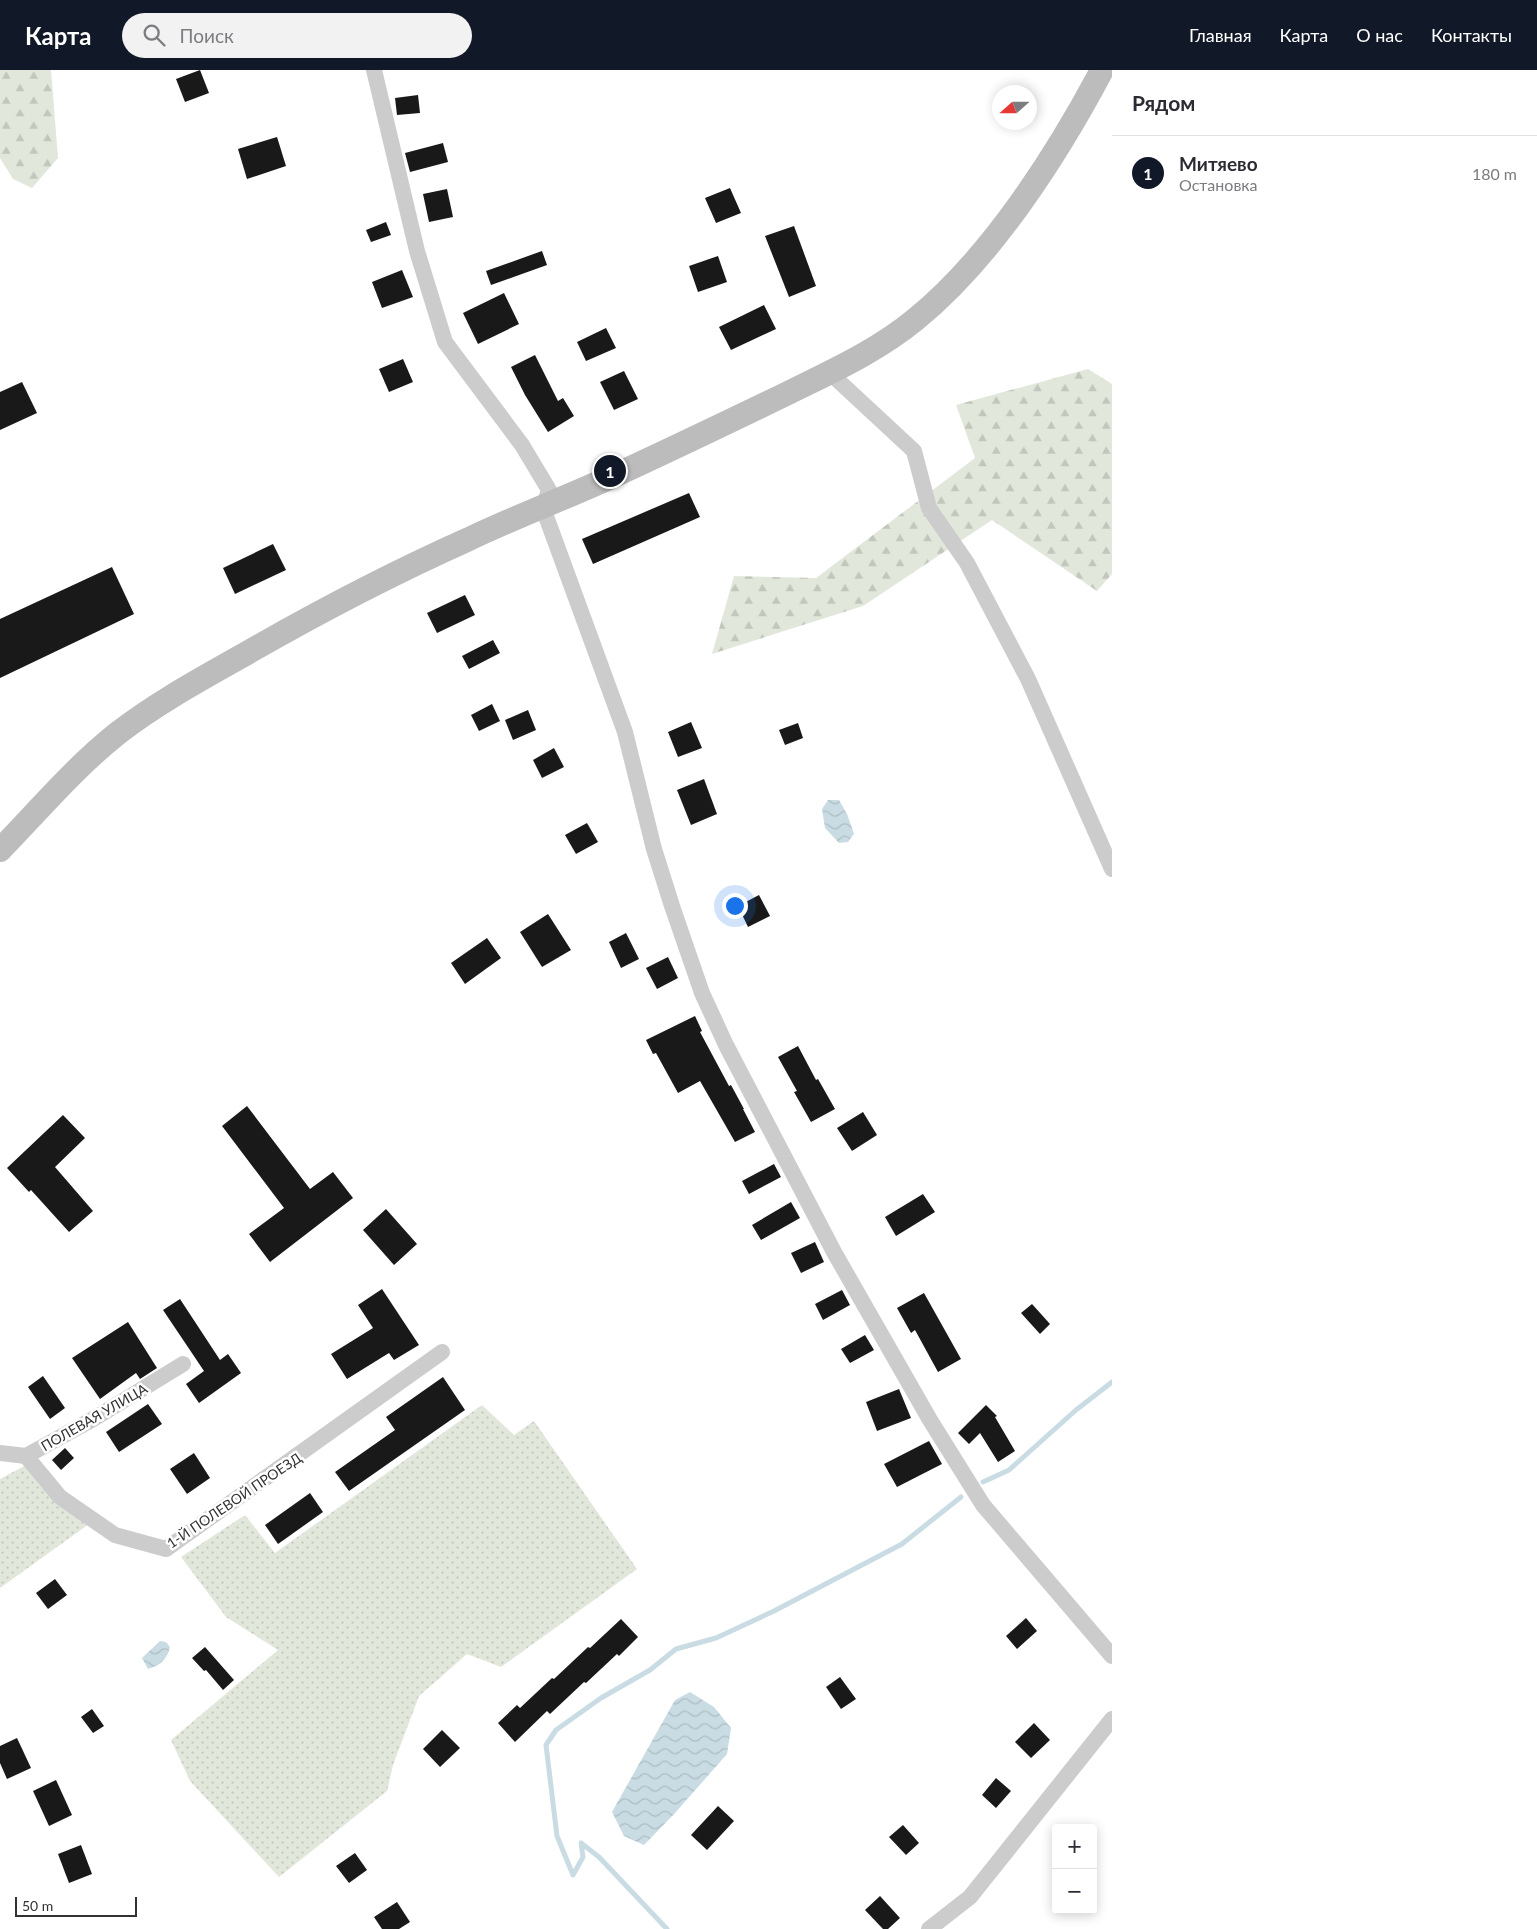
<!DOCTYPE html>
<html lang="ru">
<head>
<meta charset="utf-8">
<style>
	body { margin:0; font-family:Lato,sans-serif; background:#f2f2f3; color:#2b2b33 }
	.controls { position:absolute; right:15px; bottom:15px; display:grid; overflow:hidden; border-radius:5px; box-shadow:0 2px 12px #0003 }
	.controls button { width:45px; height:45px; display:grid; place-items:center; padding:0; border:0; border-bottom:1px solid #e1e1e2; background:#fff; color:#2b2b33; font:25px sans-serif }
	.compass { position:absolute; left:992px; top:15px; width:45px; height:45px; border-radius:50%; background:#fff; box-shadow:0 2px 12px #0003; rotate:249deg }
	.scale { position:absolute; left:15px; bottom:12px; width:122px; box-sizing:border-box; padding-left:5px; border:2px solid #323232; border-top:0; font-size:14px; line-height:18px; white-space:nowrap; color:#323232; -webkit-text-stroke:4px #fff; paint-order:stroke }
	.you { position:absolute; left:734px; top:835px; width:18px; height:18px; margin:-12px; border:4px solid #fff; border-radius:50%; background:#1a73e8; box-shadow:0 0 0 8px #1a73e833 }
	.badge { display:grid; place-items:center; width:32px; height:32px; border-radius:50%; background:#111827; color:#fff; font-size:16px; font-weight:700 }
	.pin { position:absolute; translate:-50% -50%; border:2px solid #fff; box-shadow:0 1px 5px #0006 }
	.list { margin:0; padding:0; list-style:none }
	h2 { display:flex; justify-content:space-between; align-items:center; height:65px; margin:0; padding:0 20px; font-size:21px }
	h2 small { font-size:16px; font-weight:400; color:#7c7c81 }
	.list li { display:grid; grid-template-columns:32px 1fr auto; gap:15px; align-items:center; box-sizing:border-box; height:75px; padding:0 20px; border-top:1px solid #e1e1e2 }
	.list b { display:block; font-size:19px; white-space:nowrap }
	.list p { margin:0; font-size:16px; white-space:nowrap; color:#7c7c81 }
	.list em { font-size:16px; font-style:normal; color:#7c7c81 }
	.icon { flex:none; width:28px; height:28px; fill:none; stroke:currentColor; stroke-width:2; stroke-linecap:round; stroke-linejoin:round }
	.map { position:relative; flex:none; width:1112px; height:1859px; overflow:hidden }
	header { display:flex; align-items:center; gap:30px; box-sizing:border-box; height:70px; padding:0 25px; background:#111827; color:#fff }
	header strong { font-size:24px }
	nav { display:flex; gap:28px; margin-inline-start:auto; font-size:18px }
	.search { width:350px; height:45px; background:#f2f2f3; display:flex; align-items:center; gap:12px; box-sizing:border-box; padding:0 18px; border-radius:28px; color:#7c7c81; font-size:19px }
	main { display:flex }
	aside { flex:1; background:#fff }
	.map>svg:first-child { display:block }
	.grass { fill:url(#grass-dots) }
	.forest { fill:url(#forest-firs) }
	.water { fill:url(#water-waves) }
	.lines { fill:none; stroke-linecap:round; stroke-linejoin:round }
	.stream { stroke:#c9dce3; stroke-width:5 }
	.building { fill:#191919 }
	.street { stroke:#ccc; stroke-width:16 }
	.secondary { stroke:#bcbcbc; stroke-width:24 }
	.labels { text-anchor:middle; dominant-baseline:central; stroke-width:5; stroke-linejoin:round; paint-order:stroke }
	.street-label { font-size:14px; fill:#323232; stroke:#fff }
</style>
</head>
<body>
<header>
<strong>Карта</strong>
<div class="search"><svg class="icon" aria-label="search" viewBox="0 0 24 24"><circle cx="10" cy="10" r="6"/><path d="M15 15l6 6"/></svg>Поиск</div>
<nav><a>Главная</a><a>Карта</a><a>О нас</a><a>Контакты</a></nav>
</header>
<main>
<div class="map">
<svg width="1112" height="1859" viewBox="0 0 1112 1859">
	<defs>
		<pattern id="grass-dots" width="8" height="8" patternUnits="userSpaceOnUse" patternTransform="scale(1.25)"><rect width="8" height="8" fill="#e2e7dc"/><path d="M2 2h.1M6 6h.1" fill="none" stroke="#c2c7bd" stroke-width="1.8" stroke-linecap="round"/></pattern>
		<pattern id="forest-firs" width="22" height="20" patternUnits="userSpaceOnUse" patternTransform="scale(1.25)"><rect width="22" height="20" fill="#e2e7dc"/><path d="M5 1l3.5 6h-7zM16 11l3.5 6h-7z" fill="#c2c7bd"/></pattern>
		<pattern id="water-waves" width="16" height="10" patternUnits="userSpaceOnUse" patternTransform="scale(1.25)"><rect width="16" height="10" fill="#c9dce3"/><path d="M0 5q4-4 8 0t8 0" fill="none" stroke="#adbdc3"/></pattern>
	</defs>
	<rect width="100%" height="100%" fill="#fff"/>
	<g class="grass">
		<polygon points="482,1335 514,1365 534,1351 637,1499 501,1597 467,1584 419,1626 393,1695 387,1721 279,1807 190,1711 171,1670 278,1580 226,1547 181,1487 245,1445 275,1483"/>
		<polygon points="26,1395 89,1454 0,1518 0,1409"/>
	</g>
	<g class="forest">
		<polygon points="0,0 51,0 58,88 32,118 13,109 0,88"/>
		<polygon points="1088,299 1112,314 1112,504 1097,521 992,450 863,536 712,584 734,506 816,508 975,388 956,335"/>
	</g>
	<g class="water">
		<polygon points="828,730 839,730 847,744 854,764 848,772 839,773 825,758 822,739"/>
		<path d="M 160,1571 L 166,1572 L 170,1577 C 167,1590 160,1595 148,1599 L 142,1588 Z"/>
		<polygon points="690,1622 714,1637 731,1658 727,1684 675,1743 644,1775 624,1766 612,1742 675,1630"/>
	</g>
	<g class="lines">
		<g class="stream">
			<polyline points="983,1412 1009,1400 1076,1340 1112,1312"/>
			<polyline points="667,1859 599,1787 581,1773 583,1787 573,1805 557,1766 546,1675 556,1660 601,1628 650,1600 676,1579 716,1568 774,1541 902,1474 961,1427"/>
		</g>
	</g>
	<g class="building">
		<polygon points="200,0 209,23 185,32 176,9"/>
		<polygon points="418,25 420,43 397,45 395,28"/>
		<polygon points="277,67 286,96 247,109 238,79"/>
		<polygon points="443,73 448,92 410,102 405,83"/>
		<polygon points="730,118 741,143 716,153 705,128"/>
		<polygon points="447,119 453,147 429,152 423,124"/>
		<polygon points="386,152 391,165 371,172 366,160"/>
		<polygon points="794,156 816,216 789,227 765,166"/>
		<polygon points="542,181 547,195 491,215 486,201"/>
		<polygon points="718,186 727,212 698,222 689,196"/>
		<polygon points="402,200 413,227 382,238 372,212"/>
		<polygon points="504,223 519,254 478,274 463,243"/>
		<polygon points="764,235 776,259 731,280 719,257"/>
		<polygon points="606,258 616,278 586,291 577,272"/>
		<polygon points="535,285 558,331 563,328 574,346 548,362 525,325 511,297"/>
		<polygon points="403,289 413,312 389,322 379,299"/>
		<polygon points="624,301 638,329 614,340 600,312"/>
		<polygon points="22,312 37,343 0,360 0,322"/>
		<polygon points="689,423 700,447 593,494 582,469"/>
		<polygon points="273,474 286,500 235,524 223,498"/>
		<polygon points="112,497 134,544 0,608 0,549"/>
		<polygon points="465,525 475,545 437,563 427,543"/>
		<polygon points="493,570 500,583 469,599 462,586"/>
		<polygon points="492,634 500,651 479,661 471,645"/>
		<polygon points="528,640 536,660 513,670 505,650"/>
		<polygon points="691,652 702,678 678,687 668,662"/>
		<polygon points="798,653 803,668 785,675 779,660"/>
		<polygon points="554,678 564,697 542,708 533,690"/>
		<polygon points="704,709 717,744 691,755 677,720"/>
		<polygon points="587,753 598,772 576,784 565,765"/>
		<polygon points="759,825 770,846 748,857 738,836"/>
		<polygon points="548,844 571,880 542,897 520,862"/>
		<polygon points="626,863 639,889 621,898 609,872"/>
		<polygon points="487,868 501,888 465,914 451,893"/>
		<polygon points="668,887 678,908 657,919 646,898"/>
		<polygon points="695,946 702,961 700,962 729,1016 731,1015 744,1039 743,1039 755,1062 735,1072 700,1011 678,1023 656,983 653,984 646,970"/>
		<polygon points="798,976 816,1010 818,1009 835,1039 811,1052 794,1022 797,1021 778,987"/>
		<polygon points="247,1036 310,1119 333,1102 353,1128 270,1192 249,1164 284,1138 222,1056"/>
		<polygon points="863,1042 877,1065 852,1081 837,1058"/>
		<polygon points="63,1045 85,1068 55,1097 93,1141 69,1162 31,1120 29,1122 7,1098"/>
		<polygon points="774,1094 781,1107 749,1124 742,1111"/>
		<polygon points="923,1124 935,1142 896,1166 885,1147"/>
		<polygon points="791,1132 800,1148 761,1170 752,1155"/>
		<polygon points="386,1139 417,1174 394,1195 363,1160"/>
		<polygon points="815,1172 824,1192 801,1203 791,1183"/>
		<polygon points="382,1219 419,1275 394,1290 389,1283 347,1309 331,1284 373,1258 358,1235"/>
		<polygon points="842,1220 850,1235 823,1250 815,1234"/>
		<polygon points="924,1223 961,1289 938,1302 915,1260 911,1263 897,1238"/>
		<polygon points="180,1229 220,1290 228,1284 241,1303 199,1333 186,1314 204,1301 163,1240"/>
		<polygon points="1032,1234 1050,1254 1040,1264 1021,1243"/>
		<polygon points="128,1252 157,1298 140,1309 136,1303 100,1329 72,1288"/>
		<polygon points="865,1265 874,1280 850,1293 841,1279"/>
		<polygon points="43,1306 65,1338 50,1349 28,1317"/>
		<polygon points="443,1307 465,1340 349,1421 335,1402 395,1360 386,1347"/>
		<polygon points="899,1319 911,1348 877,1361 866,1332"/>
		<polygon points="148,1334 162,1354 119,1382 106,1362"/>
		<polygon points="986,1335 997,1346 995,1347 1015,1381 998,1392 980,1363 969,1374 958,1363"/>
		<polygon points="929,1371 942,1394 897,1417 884,1394"/>
		<polygon points="65,1378 74,1388 61,1400 52,1390"/>
		<polygon points="194,1383 210,1408 187,1424 170,1399"/>
		<polygon points="310,1423 323,1442 278,1474 265,1455"/>
		<polygon points="55,1509 67,1525 48,1539 36,1523"/>
		<polygon points="1026,1548 1037,1561 1017,1579 1006,1566"/>
		<polygon points="621,1549 638,1567 619,1586 617,1584 586,1613 584,1612 550,1644 547,1641 515,1672 498,1653 517,1635 520,1638 552,1608 554,1609 588,1577 590,1578"/>
		<polygon points="205,1577 234,1610 223,1620 206,1600 204,1601 192,1588"/>
		<polygon points="840,1607 856,1629 841,1639 826,1617"/>
		<polygon points="92,1639 104,1656 93,1663 81,1647"/>
		<polygon points="1034,1653 1050,1670 1031,1688 1015,1672"/>
		<polygon points="442,1660 460,1678 440,1697 423,1679"/>
		<polygon points="17,1668 31,1698 7,1709 0,1693 0,1676"/>
		<polygon points="996,1708 1011,1721 996,1738 982,1725"/>
		<polygon points="56,1710 72,1745 49,1756 33,1721"/>
		<polygon points="718,1736 734,1751 707,1780 691,1765"/>
		<polygon points="903,1755 919,1773 906,1785 889,1767"/>
		<polygon points="81,1775 92,1804 69,1813 58,1784"/>
		<polygon points="355,1783 367,1800 349,1813 336,1796"/>
		<polygon points="880,1826 900,1848 888,1859 883,1859 865,1840"/>
		<polygon points="397,1832 410,1852 399,1859 382,1859 374,1847"/>
	</g>
	<g class="lines">
		<g class="street">
			<polyline points="374,0 417,181 445,272 522,375 549,420 543,438 625,662 654,779 672,836 702,923 726,975 834,1182 930,1350 983,1435 1112,1586"/>
			<polyline points="830,303 914,381 929,438 967,493 1028,609 1112,799"/>
			<polyline points="0,1383 26,1386 95,1348 183,1294"/>
			<polyline points="26,1386 60,1427 115,1465 166,1479 442,1282"/>
			<polyline points="929,1859 970,1827 1112,1649"/>
		</g>
		<path class="secondary" d="M 0,780 C 39,740 74,698 118,663 C 158,632 203,608 247,583 C 320,541 393,503 469,469 C 515,447 563,429 609,408 C 668,381 726,353 784,325 C 830,302 876,282 916,249 C 991,188 1057,85 1102,0"/>
	</g>
	<g class="labels">
		<g class="street-label">
			<text transform="translate(94 1347) rotate(-30)">ПОЛЕВАЯ УЛИЦА</text>
			<text transform="translate(234 1430) rotate(-34)">1-Й ПОЛЕВОЙ ПРОЕЗД</text>
		</g>
	</g>
</svg>
<div class="controls">
<button>+</button>
<button>−</button>
</div>
<svg class="compass" viewBox="-18 -18 36 36"><path d="M0-13l5 13h-10z" fill="#e53935"/><path d="M0 13l5-13h-10z" fill="#7c7c81"/></svg>
<div class="scale">50 m</div>
<div class="you"></div>
<div class="pin badge" style="left:610px;top:401px">1</div>
</div>
<aside>
<h2>Рядом<small></small></h2>
<ul class="list">
<li><span class="badge">1</span><div><b>Митяево</b><p>Остановка</p></div><em>180 m</em></li>
</ul>
</aside>
</main>
</body>
</html>
